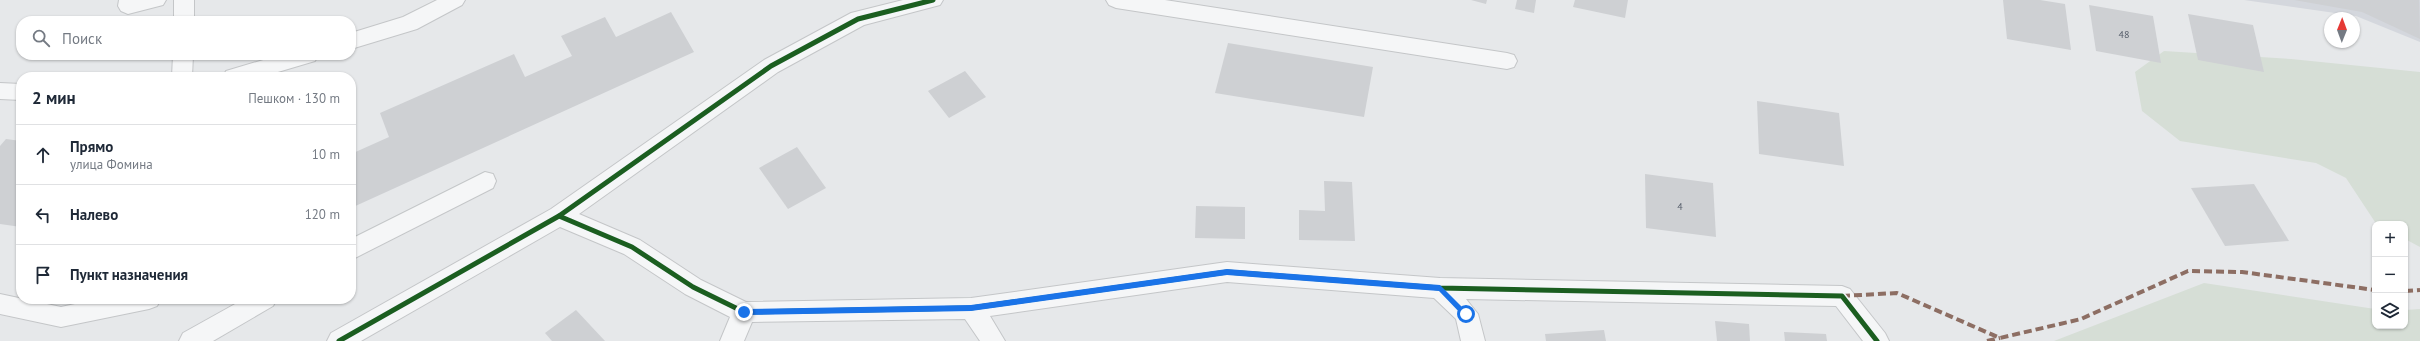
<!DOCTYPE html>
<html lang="ru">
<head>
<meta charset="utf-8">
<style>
	body { margin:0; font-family:"PT Sans",sans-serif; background:#f2f2f3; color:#1f2937 }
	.controls { position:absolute; right:12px; bottom:12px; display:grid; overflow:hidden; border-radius:8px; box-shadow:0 1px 3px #0004 }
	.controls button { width:36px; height:36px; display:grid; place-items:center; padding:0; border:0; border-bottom:1px solid #e0e1e3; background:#fff; color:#1f2937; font:20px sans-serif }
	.compass { position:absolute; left:2324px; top:12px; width:36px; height:36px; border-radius:50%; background:#fff; box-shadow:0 1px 3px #0004; rotate:1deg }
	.stop { position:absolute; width:12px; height:12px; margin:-9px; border:3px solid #1a73e8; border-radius:50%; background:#fff }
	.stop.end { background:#1a73e8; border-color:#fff; box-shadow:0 1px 4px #0008 }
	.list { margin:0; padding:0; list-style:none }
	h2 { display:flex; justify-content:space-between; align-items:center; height:52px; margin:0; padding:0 16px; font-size:17px }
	h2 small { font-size:13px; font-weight:400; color:#747a83 }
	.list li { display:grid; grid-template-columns:26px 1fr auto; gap:12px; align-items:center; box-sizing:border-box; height:60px; padding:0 16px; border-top:1px solid #e0e1e3 }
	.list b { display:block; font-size:15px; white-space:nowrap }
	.list p { margin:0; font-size:13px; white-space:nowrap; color:#747a83 }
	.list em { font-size:13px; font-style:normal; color:#747a83 }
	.icon { flex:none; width:22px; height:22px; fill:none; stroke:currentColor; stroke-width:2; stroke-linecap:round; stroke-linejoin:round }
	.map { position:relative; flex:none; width:2420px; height:341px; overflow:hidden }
	.search { position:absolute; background:#fff; box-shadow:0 1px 3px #0004; left:16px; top:16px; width:340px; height:44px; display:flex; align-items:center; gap:10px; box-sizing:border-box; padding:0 14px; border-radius:16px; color:#747a83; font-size:15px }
	.panel { position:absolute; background:#fff; box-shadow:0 1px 3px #0004; left:16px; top:72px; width:340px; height:232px; border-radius:16px }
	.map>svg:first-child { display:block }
	.built { fill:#d4d7dd }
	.green { fill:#d6ded6 }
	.building { fill:#ced0d3 }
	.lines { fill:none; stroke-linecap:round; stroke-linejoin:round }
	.minor-casing { stroke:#c4c6c8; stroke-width:2 }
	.minor { fill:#f5f6f7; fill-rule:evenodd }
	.quiet { stroke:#8d6e63; stroke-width:4; stroke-dasharray:8 4; stroke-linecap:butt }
	.cycleway-casing { stroke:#f4f6f9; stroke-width:8 }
	.cycleway { stroke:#1b5e20; stroke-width:5 }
	.route { fill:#1a73e8 }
	.labels { text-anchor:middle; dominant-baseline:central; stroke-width:3; stroke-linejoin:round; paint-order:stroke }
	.number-label { font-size:10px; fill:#545c69 }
</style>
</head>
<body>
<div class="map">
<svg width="2420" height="341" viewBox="0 0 2420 341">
	<rect width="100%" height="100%" fill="#e6e8ea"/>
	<polygon class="built" points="2244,0 2420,0 2420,42 2356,16"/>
	<g class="green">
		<polygon points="2164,51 2291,59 2420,72 2420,247 2405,239 2405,224 2379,224 2375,222 2346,178 2316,163 2180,141 2142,111 2135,72"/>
		<polygon points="2204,283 2375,309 2375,326 2405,326 2405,310 2420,309 2420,341 2054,341"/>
	</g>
	<g class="building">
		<polygon points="1471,0 1487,0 1486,4"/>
		<polygon points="1517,0 1536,0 1534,13 1515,9"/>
		<polygon points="1575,0 1628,0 1625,18 1573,7"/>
		<polygon points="2003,0 2040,0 2065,4 2071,50 2007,39"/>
		<polygon points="2294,0 2419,0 2420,39 2362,12"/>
		<polygon points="2089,5 2153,16 2161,63 2096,51"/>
		<polygon points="671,12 694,52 351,208 351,154 389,137 380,113 514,54 525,77 572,56 561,36 605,17 616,37"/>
		<polygon points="2188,14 2253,25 2264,72 2198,60"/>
		<polygon points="1228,43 1373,67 1364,117 1215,93"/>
		<polygon points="965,71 986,97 949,118 928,91"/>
		<polygon points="1757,101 1839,113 1844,166 1759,154"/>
		<polygon points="6,139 21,141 21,227 0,224 0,146"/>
		<polygon points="797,147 826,188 788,209 759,168"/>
		<polygon points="1645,174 1713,183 1716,237 1646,228"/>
		<polygon points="1324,181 1352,182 1355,241 1299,240 1299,210 1325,211"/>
		<polygon points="2254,184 2289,241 2225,246 2191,188"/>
		<polygon points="1196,206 1245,207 1245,239 1195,238"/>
		<polygon points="576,310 605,341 552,341 545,333"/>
		<polygon points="1715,321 1749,324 1750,341 1717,341"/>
		<polygon points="1604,330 1606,341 1546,341 1545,334"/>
		<polygon points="1784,332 1826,334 1827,341 1785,341"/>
	</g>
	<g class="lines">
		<g class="minor-casing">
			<g id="minor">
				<polygon points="119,0 166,0 163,5 128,14 121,11 118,6"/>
				<rect x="174" y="0" width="20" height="21"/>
				<polygon points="437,0 465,0 462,5 417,29 351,49 351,33 403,17"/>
				<polygon points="903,0 943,0 940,5 864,25 778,72 579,214 640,240 701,280 746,302 971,298 1227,262 1440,278 1842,286 1850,289 1885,333 1889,341 1863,341 1836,306 1466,299 1478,314 1485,341 1461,341 1456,319 1434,298 1227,282 990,316 1005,341 980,341 965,319 752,322 744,341 720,341 730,317 685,294 624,254 560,227 361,341 327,341 331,333 551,209 764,60 851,13"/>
				<polygon points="1106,0 1165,0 1507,53 1514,55 1517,61 1514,67 1507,69 1116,8 1109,5"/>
				<polygon points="173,55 193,55 192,77 172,77"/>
				<polygon points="280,55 318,55 315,61 261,77 223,77 226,71"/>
				<polygon points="0,83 21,84 21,100 0,99"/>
				<polygon points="485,172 493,174 496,181 493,188 351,260 351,239"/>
				<polygon points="0,294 61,307 98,299 161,299 157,306 149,309 61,327 0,314"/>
				<polygon points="244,299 277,299 273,306 213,341 179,341 183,333"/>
			</g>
		</g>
		<use href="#minor" class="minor"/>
		<g class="quiet">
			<polyline points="2405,291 2420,290"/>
			<polyline points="1842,296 1897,293 2000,338 2081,319 2188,271 2242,272 2375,290"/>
			<polyline points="1987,341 2000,338"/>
		</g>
		<g class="cycleway-casing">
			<g id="cycleway">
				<polyline points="559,216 632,247 693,287 744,312 971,308 1227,272 1440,288 1842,296 1877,341"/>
				<polyline points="339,341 559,216 771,66 858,19 933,0"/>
			</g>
		</g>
		<use href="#cycleway" class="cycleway"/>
	</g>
	<polygon class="route" points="1227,269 1440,285 1469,314 1466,317 1463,316 1439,291 1227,275 971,311 744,315 740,312 744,309 971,305"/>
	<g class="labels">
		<g class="number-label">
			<text x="2124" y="34">48</text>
			<text x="1680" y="206">4</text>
		</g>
	</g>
</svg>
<div class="controls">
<button>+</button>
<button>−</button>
<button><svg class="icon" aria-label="layers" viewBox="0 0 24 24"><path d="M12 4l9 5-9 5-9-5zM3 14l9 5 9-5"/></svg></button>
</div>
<svg class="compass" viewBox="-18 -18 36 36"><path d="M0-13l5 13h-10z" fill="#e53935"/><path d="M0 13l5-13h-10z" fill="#747a83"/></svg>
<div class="stop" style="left:1466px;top:314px"></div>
<div class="stop end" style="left:744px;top:312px"></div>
<div class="search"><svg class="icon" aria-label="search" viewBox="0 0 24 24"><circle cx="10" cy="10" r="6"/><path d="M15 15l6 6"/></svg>Поиск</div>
<section class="panel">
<h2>2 мин<small>Пешком · 130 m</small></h2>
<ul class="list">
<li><svg class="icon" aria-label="ahead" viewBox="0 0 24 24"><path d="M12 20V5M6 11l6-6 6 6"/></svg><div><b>Прямо</b><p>улица Фомина</p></div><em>10 m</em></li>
<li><svg class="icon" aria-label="left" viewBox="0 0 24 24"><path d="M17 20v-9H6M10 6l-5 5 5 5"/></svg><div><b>Налево</b></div><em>120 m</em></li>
<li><svg class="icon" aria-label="arrive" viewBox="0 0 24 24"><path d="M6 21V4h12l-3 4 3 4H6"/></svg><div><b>Пункт назначения</b></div></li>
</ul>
</section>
</div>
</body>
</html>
